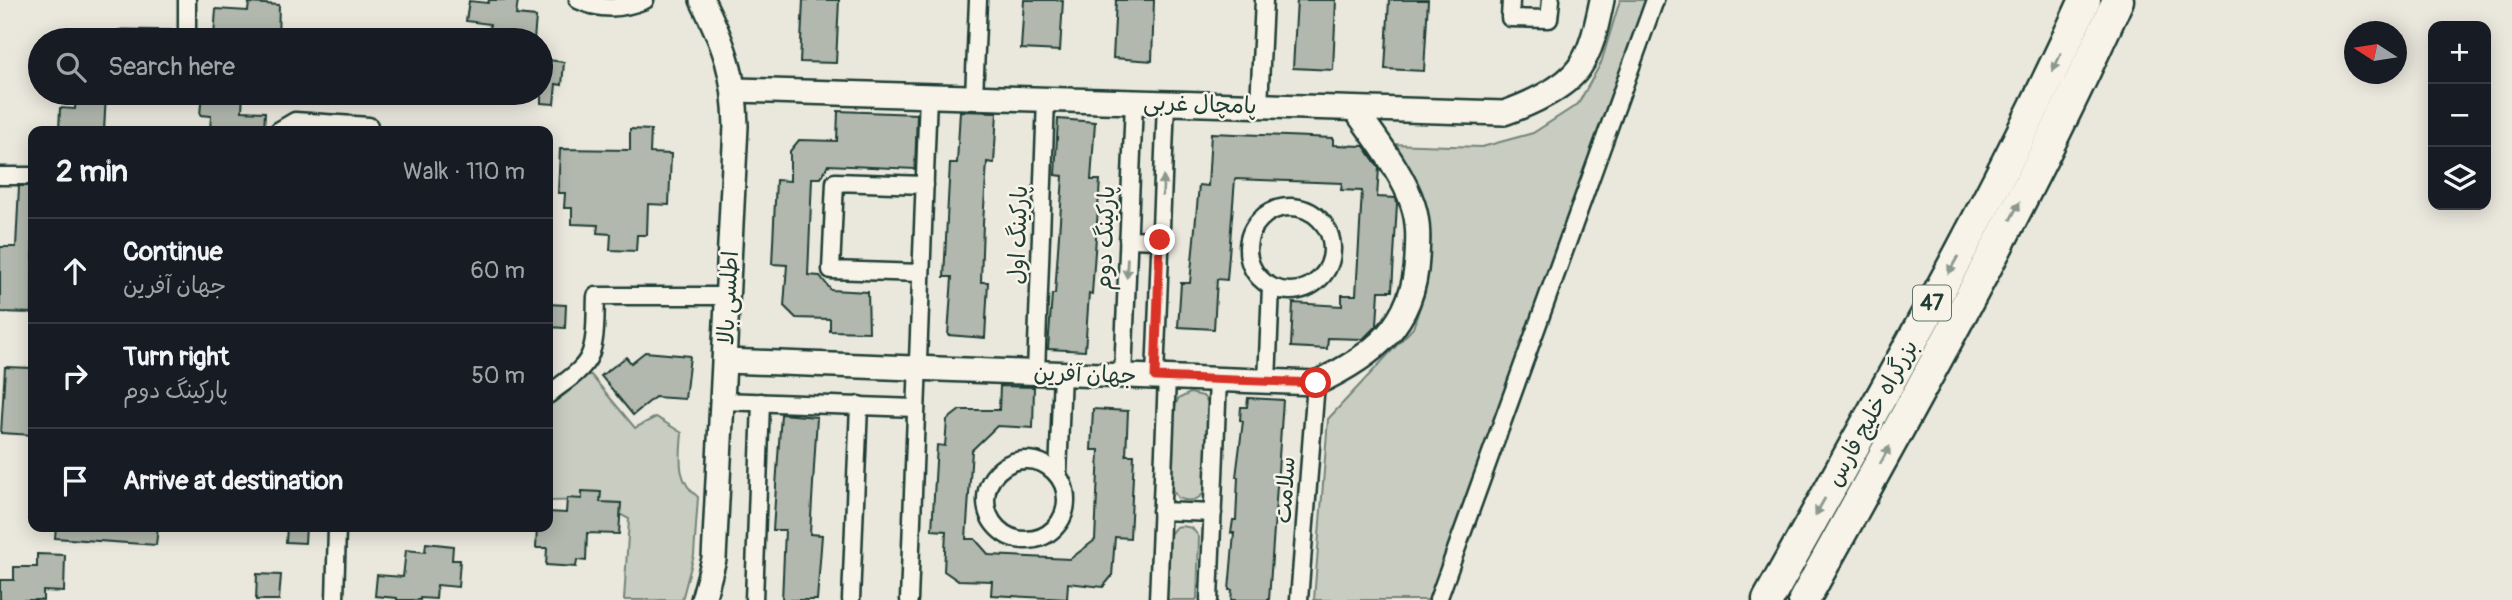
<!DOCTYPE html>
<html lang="en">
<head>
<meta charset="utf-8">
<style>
	body { margin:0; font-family:Pangolin,"Playpen Sans Arabic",sans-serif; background:#242831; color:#f1f3f6 }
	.controls { position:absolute; right:21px; top:21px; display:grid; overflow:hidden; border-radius:14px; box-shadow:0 4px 18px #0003 }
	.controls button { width:63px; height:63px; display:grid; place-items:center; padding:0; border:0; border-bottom:2px solid #363941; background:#171b24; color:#f1f3f6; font:35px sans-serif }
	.compass { position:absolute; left:2344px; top:21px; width:63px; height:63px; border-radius:50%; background:#171b24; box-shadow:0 4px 18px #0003; rotate:282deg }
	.stop { position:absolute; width:21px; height:21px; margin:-16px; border:5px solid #d93025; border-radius:50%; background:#fff }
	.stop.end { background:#d93025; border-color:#fff; box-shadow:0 2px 7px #0008 }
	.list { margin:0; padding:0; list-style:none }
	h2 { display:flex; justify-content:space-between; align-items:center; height:91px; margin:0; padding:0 28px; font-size:30px }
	h2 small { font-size:23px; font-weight:400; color:#9ea1a6 }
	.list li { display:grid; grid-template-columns:46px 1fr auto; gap:21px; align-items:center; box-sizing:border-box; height:105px; padding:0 28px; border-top:2px solid #363941 }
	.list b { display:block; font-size:26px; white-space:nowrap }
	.list p { margin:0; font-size:23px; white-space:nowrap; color:#9ea1a6 }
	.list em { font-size:23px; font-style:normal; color:#9ea1a6 }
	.icon { flex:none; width:38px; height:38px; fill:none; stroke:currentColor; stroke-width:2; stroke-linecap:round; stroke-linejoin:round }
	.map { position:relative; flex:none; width:2512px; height:600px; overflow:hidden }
	.search { position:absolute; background:#171b24; box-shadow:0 4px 18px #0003; left:28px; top:28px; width:525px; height:77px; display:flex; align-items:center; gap:18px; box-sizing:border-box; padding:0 24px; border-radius:38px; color:#9ea1a6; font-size:26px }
	.panel { position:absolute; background:#171b24; box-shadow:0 4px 18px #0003; left:28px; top:126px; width:525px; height:406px; border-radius:14px }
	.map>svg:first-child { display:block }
	.green { fill:#c8ccc1; stroke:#74847a; stroke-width:2 }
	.building { fill:#b2b8ae; stroke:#1f3d34; stroke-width:2 }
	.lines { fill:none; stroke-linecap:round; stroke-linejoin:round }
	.street-casing { stroke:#1f3d34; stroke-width:21 }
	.secondary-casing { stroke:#1f3d34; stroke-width:28 }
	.highway-casing { stroke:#1f3d34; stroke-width:35 }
	.street { stroke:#f7f3e8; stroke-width:16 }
	.secondary { stroke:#f7f3e8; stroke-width:23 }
	.highway { stroke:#f7f3e8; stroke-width:30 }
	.oneway { fill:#8b988e }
	.route { stroke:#d93025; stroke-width:9 }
	.labels { text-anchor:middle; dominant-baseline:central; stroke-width:5; stroke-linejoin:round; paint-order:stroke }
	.shield { fill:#f7f3e8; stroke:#60746a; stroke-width:2 }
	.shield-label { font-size:21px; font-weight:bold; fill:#1f3d34 }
	.street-label { font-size:23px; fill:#1f3d34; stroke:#f7f3e8 }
</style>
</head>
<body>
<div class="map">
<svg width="2512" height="600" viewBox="0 0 2512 600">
	<rect width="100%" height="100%" fill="#eae8dd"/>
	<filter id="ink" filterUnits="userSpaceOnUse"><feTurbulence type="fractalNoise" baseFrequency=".0143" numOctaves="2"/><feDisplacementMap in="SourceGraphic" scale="14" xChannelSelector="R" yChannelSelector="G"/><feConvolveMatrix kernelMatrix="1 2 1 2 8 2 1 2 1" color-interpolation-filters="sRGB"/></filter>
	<g filter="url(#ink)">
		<g class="green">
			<polygon points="1620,0 1661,0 1443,600 1314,600 1328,419 1413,328 1425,292 1431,237 1423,202 1390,144 1482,147 1533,133 1578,104 1601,63"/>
			<path d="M 591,375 L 635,428 L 656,417 L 682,433 C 680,459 676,480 698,497 L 694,555 L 682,600 L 624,600 L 629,519 L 594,500 L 548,501 L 548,390 L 571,376 Z"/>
			<path d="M 1190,393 L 1203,396 L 1212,407 L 1207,489 C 1200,500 1190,503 1178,498 L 1170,487 L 1173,412 L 1178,399 Z"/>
			<polygon points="1182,526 1192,528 1199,537 1197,598 1196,600 1165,600 1169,535 1176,527"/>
		</g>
		<g class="building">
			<polygon points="489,0 518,0 516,15 536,17 534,40 488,40 490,24 466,21 469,1 488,3"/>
			<polygon points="803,0 839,0 836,63 800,62"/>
			<polygon points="1024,0 1063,0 1060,51 1021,49"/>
			<polygon points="1116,0 1154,0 1152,61 1113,58"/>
			<polygon points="1297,0 1336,0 1333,70 1293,68"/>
			<polygon points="1389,0 1428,0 1424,71 1385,69"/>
			<polygon points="249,3 279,5 278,40 237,40 237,38 214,37 216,9 248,11"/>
			<polygon points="541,59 564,62 562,85 556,84 554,104 541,103"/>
			<polygon points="76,93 106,93 104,131 59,131 60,108 75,109"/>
			<polygon points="202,93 243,93 242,111 265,112 264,131 210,131 211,116 200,115"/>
			<polygon points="838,111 917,114 915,169 828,165 821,178 812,178 808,275 820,276 831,290 868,292 869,332 830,331 830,319 796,318 784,306 787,265 772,264 776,180 790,181 790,151 799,140 837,141"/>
			<polygon points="960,111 997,112 994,163 987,162 983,223 981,282 988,282 985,338 948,335 952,277 944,277 947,219 950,163 957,163"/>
			<polygon points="1058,119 1095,122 1091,180 1100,180 1092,294 1089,293 1085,351 1048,349 1052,294 1055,294 1063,176 1055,175"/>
			<polygon points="630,129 651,130 650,153 671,154 669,205 648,204 647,235 637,235 636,251 610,250 611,234 597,233 598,225 572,224 572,208 564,208 565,193 558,193 560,149 630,150"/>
			<polygon points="1211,133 1333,138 1333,145 1364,146 1379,168 1377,197 1396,198 1397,204 1392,291 1379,291 1377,325 1363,339 1328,338 1327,349 1291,347 1293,303 1342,306 1342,295 1356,295 1362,191 1341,190 1342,183 1235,179 1227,280 1217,279 1214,329 1178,327 1181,283 1190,283 1199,185 1208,186"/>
			<polygon points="19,186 33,186 32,313 0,312 0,247 16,247"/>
			<polygon points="548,304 566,305 565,328 548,327"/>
			<polygon points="645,352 690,356 685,399 655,397 633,415 601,376 626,357 631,363"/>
			<polygon points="5,367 33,368 33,435 1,433"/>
			<polygon points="1000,386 1034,387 1033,428 997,426 972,450 966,539 975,539 989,555 1070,559 1095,540 1099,450 1091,450 1093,409 1128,411 1126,455 1134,455 1130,538 1115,537 1112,576 1103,587 1068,583 1067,599 991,595 992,581 957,580 944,571 946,531 932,530 937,445 945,446 947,420 960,410 999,410"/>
			<polygon points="1248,398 1283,400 1269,600 1231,600 1232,590 1229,590 1234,533 1231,533 1233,520 1236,520 1238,477 1236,477 1243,421 1240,420 1241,407 1247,407"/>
			<polygon points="781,414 817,417 810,534 822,535 817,600 782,600 785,530 773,530"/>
			<polygon points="582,491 601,492 600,502 621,503 619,534 587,533 586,561 577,560 576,567 546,565 547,548 536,548 537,527 548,527 548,512 566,513 567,498 582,499"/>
			<polygon points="56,527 158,527 156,545 55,538"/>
			<polygon points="287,527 306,527 305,543 286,542"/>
			<polygon points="426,543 453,546 452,560 460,560 458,587 437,585 436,599 420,598 420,600 397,600 397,598 375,596 377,575 403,577 406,550 425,552"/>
			<polygon points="37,554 65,555 64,592 43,591 43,600 0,600 0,580 14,580 14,567 37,567"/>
			<polygon points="257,574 281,575 279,600 256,600"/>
		</g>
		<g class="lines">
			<g class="street-casing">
				<g id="street">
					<path d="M 578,0 C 601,11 622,9 645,0"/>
					<polyline points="1511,0 1510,18 1549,19 1551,0"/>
					<polyline points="122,39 187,40 187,0"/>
					<polyline points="974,97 978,0"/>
					<polyline points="1259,106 1264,0"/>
					<polyline points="278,131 295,121 369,126 369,131"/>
					<polyline points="0,176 33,176"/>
					<circle cx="1290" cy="249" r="42"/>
					<polyline points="1128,239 1160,240"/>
					<polyline points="921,273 831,270 835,182 925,185"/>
					<polyline points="1036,372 1046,99"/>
					<polyline points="1123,376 1134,102"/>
					<polyline points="1155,377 1166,103"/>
					<polyline points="1267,381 1271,287"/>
					<path d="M 548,395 C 561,384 581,373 589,357 C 597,340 595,314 596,296 L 728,296"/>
					<polyline points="722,401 916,408"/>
					<circle cx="1026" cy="500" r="40"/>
					<polyline points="1058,475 1062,373"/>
					<polyline points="1161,511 1213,513"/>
					<polyline points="335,600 337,527"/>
					<polyline points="754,600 761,402"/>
					<polyline points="851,600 859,405"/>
					<polyline points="909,600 928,95"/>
					<polyline points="1158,600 1167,377"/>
					<polyline points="1209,600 1218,379"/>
					<polyline points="1299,600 1316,383"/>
					<polyline points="1438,600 1655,0"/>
				</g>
			</g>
			<g class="secondary-casing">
				<g id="secondary">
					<path d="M 702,0 C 725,46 735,75 736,126 L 714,559 L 703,600"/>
					<path d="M 735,90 L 1504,113 C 1527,105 1564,89 1579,68 C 1593,48 1597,23 1602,0"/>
					<path d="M 725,361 L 1316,383 C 1372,357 1414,325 1417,258 C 1418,240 1419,223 1413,205 C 1403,173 1374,137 1355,109"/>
				</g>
			</g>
			<g class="highway-casing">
				<g id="highway">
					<path d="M 1768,600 C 1878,402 1992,206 2085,0"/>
					<path d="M 1804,600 C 1913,403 2025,206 2118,0"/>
				</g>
			</g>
			<use href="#street" class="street"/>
			<use href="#secondary" class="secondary"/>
			<use href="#highway" class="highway"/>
		</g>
		<defs><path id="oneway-solid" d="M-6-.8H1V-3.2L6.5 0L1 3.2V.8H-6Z" transform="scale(1.75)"/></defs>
		<g class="oneway">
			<use href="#oneway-solid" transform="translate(2057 62) rotate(114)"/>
			<use href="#oneway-solid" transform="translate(1163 186) rotate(-88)"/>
			<use href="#oneway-solid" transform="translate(2015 211) rotate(-62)"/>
			<use href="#oneway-solid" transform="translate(1953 265) rotate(119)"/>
			<use href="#oneway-solid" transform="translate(1127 268) rotate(92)"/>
			<use href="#oneway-solid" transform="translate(1885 455) rotate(-62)"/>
			<use href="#oneway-solid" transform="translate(1820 507) rotate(119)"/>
		</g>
	</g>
	<g class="lines" filter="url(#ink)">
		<polyline class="route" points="1160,240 1155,377 1316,383"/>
	</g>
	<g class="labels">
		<rect class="shield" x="1913" y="285.5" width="38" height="35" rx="5"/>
		<g class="shield-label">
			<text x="1932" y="303">47</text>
		</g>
		<g class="street-label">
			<text transform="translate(1200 104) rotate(2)">پامچال غربی</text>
			<text transform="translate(1018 235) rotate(-88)">پارکینگ اول</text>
			<text transform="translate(1105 238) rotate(-88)">پارکینگ دوم</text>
			<text transform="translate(728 298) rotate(-87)">اطلسی بالا</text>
			<text transform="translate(1085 374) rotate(2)">جهان آفرین</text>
			<text transform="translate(1872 413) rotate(-61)">بزرگراه خلیج فارس</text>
			<text transform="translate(1285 490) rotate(-86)">سلامت</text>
		</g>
	</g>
</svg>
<div class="controls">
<button>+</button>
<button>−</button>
<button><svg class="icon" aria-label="layers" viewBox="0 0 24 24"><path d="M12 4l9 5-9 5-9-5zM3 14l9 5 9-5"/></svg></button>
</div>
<svg class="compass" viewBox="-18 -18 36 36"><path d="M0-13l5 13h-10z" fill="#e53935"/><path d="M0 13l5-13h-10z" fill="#9ea1a6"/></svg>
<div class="stop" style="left:1316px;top:383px"></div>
<div class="stop end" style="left:1160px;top:240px"></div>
<div class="search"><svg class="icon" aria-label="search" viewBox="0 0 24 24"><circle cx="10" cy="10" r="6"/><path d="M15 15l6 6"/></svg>Search here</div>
<section class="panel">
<h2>2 min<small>Walk · 110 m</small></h2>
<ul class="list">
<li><svg class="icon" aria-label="ahead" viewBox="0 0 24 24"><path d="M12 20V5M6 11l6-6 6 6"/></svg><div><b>Continue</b><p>جهان آفرین</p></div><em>60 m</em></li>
<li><svg class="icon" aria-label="right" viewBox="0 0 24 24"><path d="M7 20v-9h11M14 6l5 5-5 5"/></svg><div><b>Turn right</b><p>پارکینگ دوم</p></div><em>50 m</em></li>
<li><svg class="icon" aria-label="arrive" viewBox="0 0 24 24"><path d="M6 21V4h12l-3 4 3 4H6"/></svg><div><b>Arrive at destination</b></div></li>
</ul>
</section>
</div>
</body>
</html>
